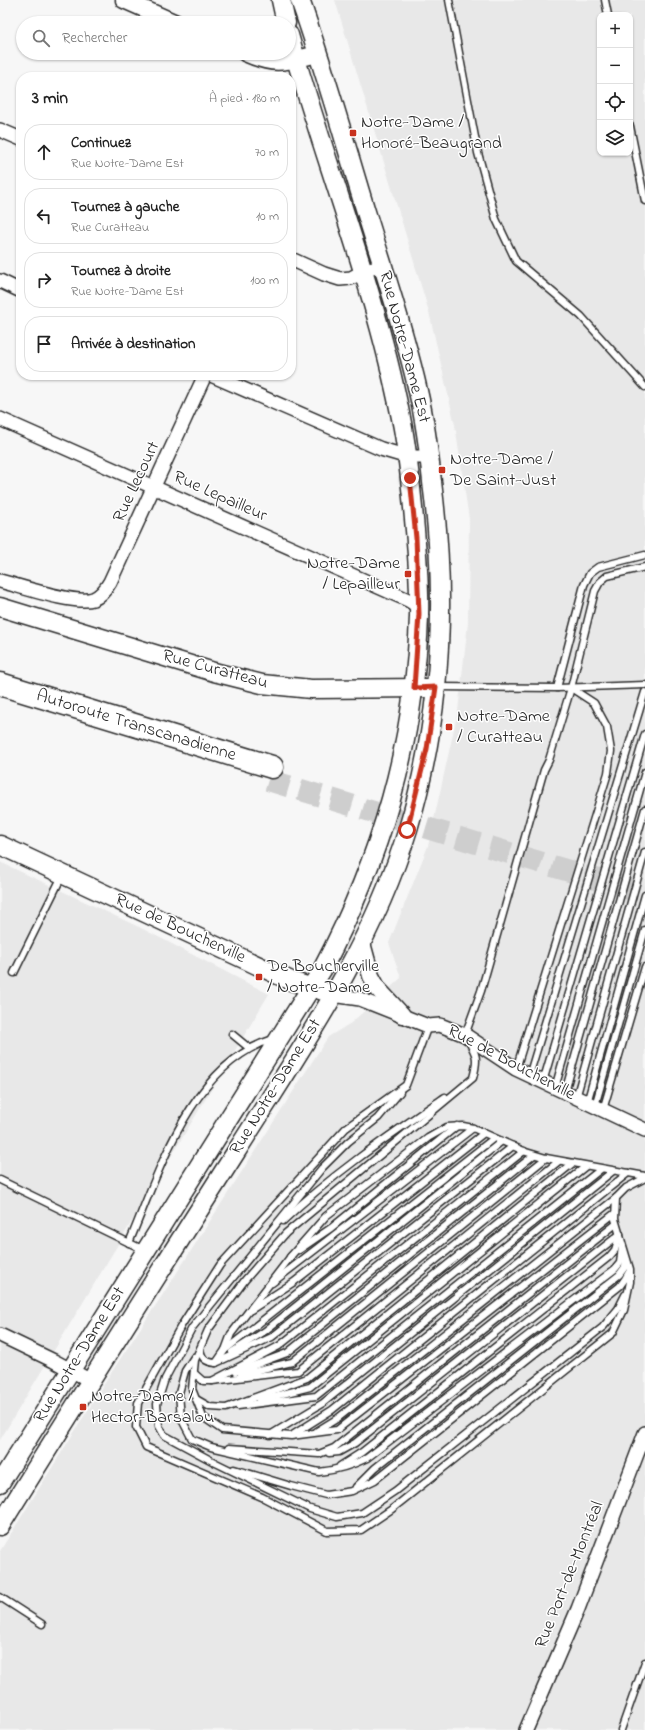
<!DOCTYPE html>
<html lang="fr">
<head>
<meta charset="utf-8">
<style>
	body { margin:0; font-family:"Indie Flower",sans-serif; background:#f2f2f2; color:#222 }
	.controls { position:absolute; right:12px; top:12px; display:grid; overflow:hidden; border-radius:8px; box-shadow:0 1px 3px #0004 }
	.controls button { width:36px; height:36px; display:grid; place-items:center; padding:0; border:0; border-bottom:1px solid #e0e0e0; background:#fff; color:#222; font:20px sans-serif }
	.stop { position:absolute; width:12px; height:12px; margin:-9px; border:3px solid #c8321e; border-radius:50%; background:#fff }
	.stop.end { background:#c8321e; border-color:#fff; box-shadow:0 1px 4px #0008 }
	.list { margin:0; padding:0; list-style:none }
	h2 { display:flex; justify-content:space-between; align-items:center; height:52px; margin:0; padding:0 16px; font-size:17px }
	h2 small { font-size:13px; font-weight:400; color:#767676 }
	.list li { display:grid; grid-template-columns:26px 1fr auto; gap:12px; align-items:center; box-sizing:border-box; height:56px; margin:0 8px 8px; padding:0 8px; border:1px solid #e0e0e0; border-radius:16px }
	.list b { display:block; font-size:15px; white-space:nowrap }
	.list p { margin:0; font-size:13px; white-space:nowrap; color:#767676 }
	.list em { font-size:13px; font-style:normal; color:#767676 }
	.icon { flex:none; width:22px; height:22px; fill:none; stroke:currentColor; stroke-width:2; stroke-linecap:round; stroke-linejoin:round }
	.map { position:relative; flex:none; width:645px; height:1730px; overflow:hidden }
	.search { position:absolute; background:#fff; box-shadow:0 1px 3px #0004; left:16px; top:16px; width:280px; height:44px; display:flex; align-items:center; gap:10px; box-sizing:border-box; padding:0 14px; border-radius:22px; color:#767676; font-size:15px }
	.panel { position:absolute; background:#fff; box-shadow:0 1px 3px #0004; left:16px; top:72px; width:280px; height:308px; border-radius:16px }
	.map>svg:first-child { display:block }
	.built { fill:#e8e8e8; fill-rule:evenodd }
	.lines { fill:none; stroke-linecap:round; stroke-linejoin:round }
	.motorway-tunnel { stroke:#cecece; stroke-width:22; stroke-dasharray:22 11; stroke-linecap:butt }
	.service-casing { stroke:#2b2b2b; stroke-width:9 }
	.minor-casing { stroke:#2b2b2b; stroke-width:16 }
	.tertiary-casing { stroke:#2b2b2b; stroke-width:19 }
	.secondary-casing { stroke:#2b2b2b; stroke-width:21 }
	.motorway-casing { stroke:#2b2b2b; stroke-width:25 }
	.service { stroke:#fff; stroke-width:6 }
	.minor { stroke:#fff; stroke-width:13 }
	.tertiary { stroke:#fff; stroke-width:16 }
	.secondary { stroke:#fff; stroke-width:18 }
	.motorway { stroke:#fff; stroke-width:22 }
	.route { stroke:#c8321e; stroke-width:5 }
	.poi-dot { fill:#c8321e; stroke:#fff; stroke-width:1.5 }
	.labels { text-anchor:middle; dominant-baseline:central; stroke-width:3; stroke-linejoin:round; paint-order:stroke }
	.poi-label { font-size:18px; fill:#2b2b2b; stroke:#fff; text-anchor:start }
	.street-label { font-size:18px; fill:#2b2b2b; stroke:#fff }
</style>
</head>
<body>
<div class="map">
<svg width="645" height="1730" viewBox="0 0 645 1730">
	<rect width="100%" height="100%" fill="#f7f7f7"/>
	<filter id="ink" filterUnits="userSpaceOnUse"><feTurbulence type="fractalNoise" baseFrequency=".025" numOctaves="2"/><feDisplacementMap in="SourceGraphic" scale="8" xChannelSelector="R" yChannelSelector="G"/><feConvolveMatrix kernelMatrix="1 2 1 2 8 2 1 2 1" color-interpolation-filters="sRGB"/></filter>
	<g filter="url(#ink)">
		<g class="built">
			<path d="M 335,0 L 645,0 L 645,1730 L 0,1730 L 0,1551 L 111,1373 L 169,1285 L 328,1037 L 351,1023 L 401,978 L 389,943 L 428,846 L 458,711 L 468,623 L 469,519 L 455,425 L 429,312 ZM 600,15 L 630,15 L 630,153 L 600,153 Z"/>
			<polygon points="0,862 141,928 269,994 0,1440"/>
		</g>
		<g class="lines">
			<polyline class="motorway-tunnel" points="268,780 645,894"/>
			<g class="service-casing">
				<g id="service">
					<polyline points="449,0 478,153 496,219 516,261 581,316 645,387"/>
					<polyline points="605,0 608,15"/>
					<polyline points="630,126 645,201"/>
					<polyline points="437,687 557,688 645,685"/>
					<polyline points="557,688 584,585 590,573 598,567 645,555"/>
					<polyline points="14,973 62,876"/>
					<polyline points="428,1026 406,1085 346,1128 220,1265 181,1326 138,1403 136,1427 146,1447 262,1497 327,1531 361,1530 392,1509 613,1333 624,1310 630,1282 630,1269 615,1219 616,1198 626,1188 645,1178"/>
					<polyline points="232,1034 249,1048"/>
					<polyline points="516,1069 608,773 611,751 607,727 594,703 571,688"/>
					<polyline points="529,1076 645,692"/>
					<polyline points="543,1082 645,734"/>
					<polyline points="555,1088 645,772"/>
					<polyline points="400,1092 378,1118 348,1142 322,1168 192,1328 165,1379 157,1404 159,1426 164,1435 216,1463 310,1509 337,1517 362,1513 395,1491 603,1327 618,1309 625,1295"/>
					<polyline points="565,1092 645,809"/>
					<polyline points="576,1098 645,852"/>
					<polyline points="587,1103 645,895"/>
					<polyline points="595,1106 645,930"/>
					<polyline points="603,1110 645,967"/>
					<polyline points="0,1180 144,1250"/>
					<path d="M 615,1213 L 337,1430 L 291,1436 L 222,1430 L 203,1417 L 192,1389 L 195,1360 L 208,1330 L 245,1280 L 286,1233 L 473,1078 C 479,1056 476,1054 465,1035 L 481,991 L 544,770 L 549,760 L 571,688 L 595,591 L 600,582 L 607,576 L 645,567"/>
					<path d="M 283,1221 C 331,1175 390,1135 445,1097"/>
					<path d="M 129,1243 C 159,1172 191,1064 273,1039"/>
					<polyline points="299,1250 331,1228 457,1126"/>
					<polyline points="290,1257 326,1216 428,1138 447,1127 463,1126 473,1128 526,1152 546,1158 645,1176"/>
					<polyline points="272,1283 473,1128"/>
					<polyline points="251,1310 294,1282 484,1133"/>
					<path d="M 200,1349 C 202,1359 205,1362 216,1363 L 225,1350 L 231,1334 L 291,1256"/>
					<polyline points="225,1350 494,1138"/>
					<polyline points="232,1352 265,1331 502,1141"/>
					<path d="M 194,1357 L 185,1371 L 179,1393 L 181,1418 L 192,1439 L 211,1447 L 319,1472 C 337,1470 351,1466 367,1458 L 615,1269 L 620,1263 L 622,1246"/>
					<polyline points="216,1363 272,1337 513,1146"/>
					<polyline points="236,1372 287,1353 534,1155"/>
					<polyline points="194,1373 203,1381 212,1381 279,1346 524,1151"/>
					<polyline points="241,1374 292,1362 546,1158"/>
					<polyline points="212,1381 298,1371 559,1161"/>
					<polyline points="196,1399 210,1407 226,1408 307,1378 573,1163"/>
					<polyline points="259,1400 310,1387 586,1166"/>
					<polyline points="238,1406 316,1396 601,1169"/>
					<polyline points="317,1431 338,1418 616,1198"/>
					<polyline points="294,1434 332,1410 628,1173"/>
					<polyline points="270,1435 323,1403 613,1171"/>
					<polyline points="229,1448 319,1454 334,1448 616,1224"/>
					<polyline points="329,1453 339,1452 355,1443 620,1234"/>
					<polyline points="340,1466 362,1452 609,1257 615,1250 620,1234"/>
					<polyline points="234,1469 291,1486 326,1495 352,1491 375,1480 620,1286 625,1279 629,1272"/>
					<polyline points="356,1487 375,1468 619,1275 625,1267 626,1258"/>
					<polyline points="0,1597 42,1624"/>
					<polyline points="621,1730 645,1662"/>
				</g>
			</g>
			<g class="minor-casing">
				<g id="minor">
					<polyline points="0,130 21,139"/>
					<polyline points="291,259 324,274 340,279 351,278 368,269 382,266"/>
					<polyline points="0,281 21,291"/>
					<polyline points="211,375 381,449 408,457 429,457"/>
					<path d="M 0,419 L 399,596 C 408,600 418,603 419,614"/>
					<path d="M 0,581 C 20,586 75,605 93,599 C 101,596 106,589 110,582 L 205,375"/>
					<polyline points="333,995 360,999 428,1026 440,1025 465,1035 516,1069 645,1130"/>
					<polyline points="0,1335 54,1361 91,1381"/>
					<polyline points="526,1730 578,1609 645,1433"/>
				</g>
			</g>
			<g class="tertiary-casing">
				<g id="tertiary">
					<polyline points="124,0 176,23"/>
					<path d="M 245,53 C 276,67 285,62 317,54"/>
					<polyline points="362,943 371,976 378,989 402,1015"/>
				</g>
			</g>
			<g class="secondary-casing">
				<g id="secondary">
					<polyline points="281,0 286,23"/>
					<polyline points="0,607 214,672 262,684 311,689 426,688"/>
					<polyline points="0,845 291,981 323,991"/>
					<path d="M 0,1483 L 322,970 C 381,858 415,743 419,616 C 420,584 417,551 414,519 C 411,485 408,451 401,418 C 375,287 325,163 289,35"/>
					<path d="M 0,1526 C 78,1400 157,1276 236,1152 C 301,1049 372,947 408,829 C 442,716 447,598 432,482 C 429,451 425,421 418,391 C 405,332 385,274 367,215 C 345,143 325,70 300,0"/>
				</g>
			</g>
			<g class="motorway-casing">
				<polyline id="motorway" points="0,684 272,767"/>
			</g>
			<use href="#service" class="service"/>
			<use href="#minor" class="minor"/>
			<use href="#tertiary" class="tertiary"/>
			<use href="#secondary" class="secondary"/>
			<use href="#motorway" class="motorway"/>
		</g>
	</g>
	<g class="lines" filter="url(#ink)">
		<polyline class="route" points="407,830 427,749 436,687 414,688 419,614 416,538 410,478"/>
	</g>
	<g class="poi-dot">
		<rect x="349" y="129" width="8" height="8" rx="2"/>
		<rect x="438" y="466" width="8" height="8" rx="2"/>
		<rect x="404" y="570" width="8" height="8" rx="2"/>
		<rect x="445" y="723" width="8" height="8" rx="2"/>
		<rect x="255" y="973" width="8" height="8" rx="2"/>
		<rect x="79" y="1403" width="8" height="8" rx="2"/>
	</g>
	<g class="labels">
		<g class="poi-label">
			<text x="361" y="123">Notre-Dame /<tspan x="361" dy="21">Honoré-Beaugrand</tspan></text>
			<text x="450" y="460">Notre-Dame /<tspan x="450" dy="21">De Saint-Just</tspan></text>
			<text x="400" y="564" text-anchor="end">Notre-Dame<tspan x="400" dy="21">/ Lepailleur</tspan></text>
			<text x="457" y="717">Notre-Dame<tspan x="457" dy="21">/ Curatteau</tspan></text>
			<text x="267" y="967">De Boucherville<tspan x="267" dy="21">/ Notre-Dame</tspan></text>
			<text x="91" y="1397">Notre-Dame /<tspan x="91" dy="21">Hector-Barsalou</tspan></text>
		</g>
		<g class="street-label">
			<text transform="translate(404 347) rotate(75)">Rue Notre-Dame Est</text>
			<text transform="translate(137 482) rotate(-65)">Rue Lecourt</text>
			<text transform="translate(220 497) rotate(24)">Rue Lepailleur</text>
			<text transform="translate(215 670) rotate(15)">Rue Curatteau</text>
			<text transform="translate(136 726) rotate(17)">Autoroute Transcanadienne</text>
			<text transform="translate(180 929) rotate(25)">Rue de Boucherville</text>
			<text transform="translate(511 1063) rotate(28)">Rue de Boucherville</text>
			<text transform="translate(276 1087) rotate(-58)">Rue Notre-Dame Est</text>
			<text transform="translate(80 1355) rotate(-58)">Rue Notre-Dame Est</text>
			<text transform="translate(570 1575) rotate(-68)">Rue Port-de-Montréal</text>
		</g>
	</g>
</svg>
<div class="controls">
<button>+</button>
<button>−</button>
<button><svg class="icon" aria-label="locate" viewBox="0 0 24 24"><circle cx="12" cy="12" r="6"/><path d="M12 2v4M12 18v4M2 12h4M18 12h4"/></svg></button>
<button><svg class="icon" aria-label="layers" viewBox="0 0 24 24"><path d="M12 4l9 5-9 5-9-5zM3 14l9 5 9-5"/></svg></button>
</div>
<div class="stop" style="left:407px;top:830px"></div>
<div class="stop end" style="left:410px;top:478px"></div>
<div class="search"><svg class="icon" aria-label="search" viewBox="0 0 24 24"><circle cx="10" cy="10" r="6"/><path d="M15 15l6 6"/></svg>Rechercher</div>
<section class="panel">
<h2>3 min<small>À pied · 180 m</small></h2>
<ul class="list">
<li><svg class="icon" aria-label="ahead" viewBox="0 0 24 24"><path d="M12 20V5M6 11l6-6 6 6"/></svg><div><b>Continuez</b><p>Rue Notre-Dame Est</p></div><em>70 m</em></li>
<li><svg class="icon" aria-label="left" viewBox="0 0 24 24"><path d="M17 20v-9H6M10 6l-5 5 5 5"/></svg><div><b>Tournez à gauche</b><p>Rue Curatteau</p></div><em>10 m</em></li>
<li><svg class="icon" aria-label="right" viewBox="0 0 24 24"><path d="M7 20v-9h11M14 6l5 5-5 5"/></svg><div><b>Tournez à droite</b><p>Rue Notre-Dame Est</p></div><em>100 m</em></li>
<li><svg class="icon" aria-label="arrive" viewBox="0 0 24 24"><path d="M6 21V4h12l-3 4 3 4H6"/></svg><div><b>Arrivée à destination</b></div></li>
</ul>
</section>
</div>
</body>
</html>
